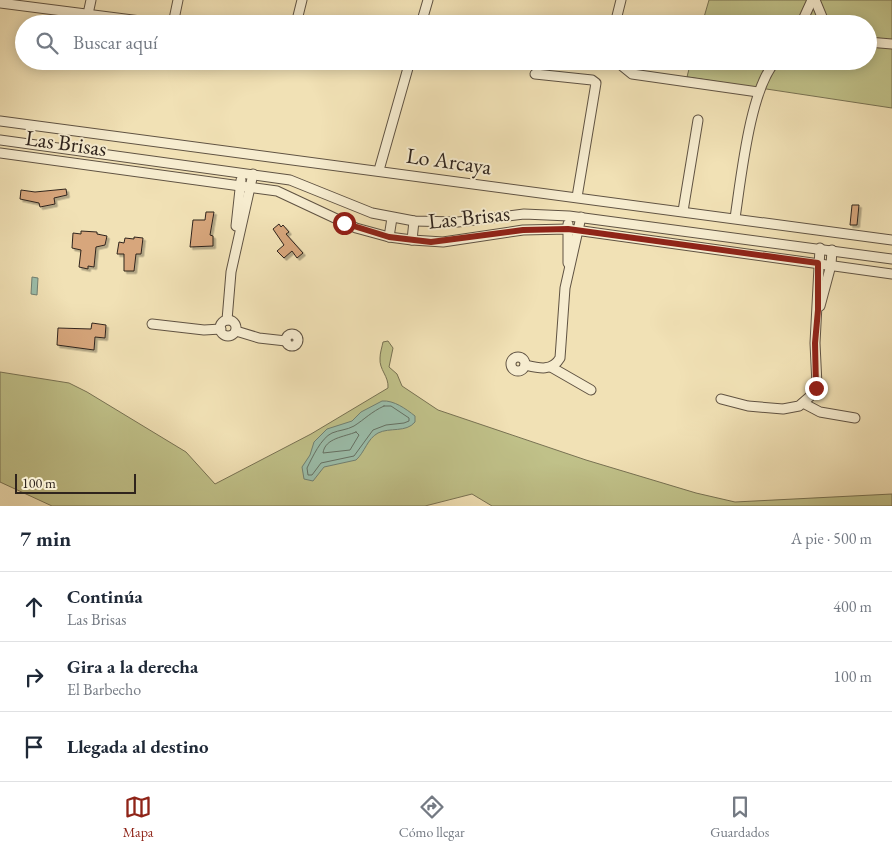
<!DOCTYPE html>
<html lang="es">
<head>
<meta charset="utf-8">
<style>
	body { margin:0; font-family:"EB Garamond",serif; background:#f6f6f7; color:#1f2937 }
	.scale { position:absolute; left:15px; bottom:12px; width:121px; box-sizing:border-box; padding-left:5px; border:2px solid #2f241d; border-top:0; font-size:14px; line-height:18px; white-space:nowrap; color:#2f241d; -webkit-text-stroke:4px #f6eccf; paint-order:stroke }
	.stop { position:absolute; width:15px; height:15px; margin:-11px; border:4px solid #8f2418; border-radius:50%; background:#fff }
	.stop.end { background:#8f2418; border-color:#fff; box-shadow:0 1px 5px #0008 }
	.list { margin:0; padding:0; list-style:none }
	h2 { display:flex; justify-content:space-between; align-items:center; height:65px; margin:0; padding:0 20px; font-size:21px }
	h2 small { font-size:16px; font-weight:400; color:#747a83 }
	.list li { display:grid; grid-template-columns:32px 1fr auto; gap:15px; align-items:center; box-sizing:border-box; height:70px; padding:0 20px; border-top:1px solid #e0e1e3 }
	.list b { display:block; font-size:19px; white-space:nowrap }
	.list p { margin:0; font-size:16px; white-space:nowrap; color:#747a83 }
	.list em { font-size:16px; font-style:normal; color:#747a83 }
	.icon { flex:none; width:28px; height:28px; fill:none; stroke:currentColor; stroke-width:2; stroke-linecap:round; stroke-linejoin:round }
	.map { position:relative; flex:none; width:892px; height:506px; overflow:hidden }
	.search { position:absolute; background:#fff; box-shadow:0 2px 12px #0003; left:15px; right:15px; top:15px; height:55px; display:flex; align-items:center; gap:12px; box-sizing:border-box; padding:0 18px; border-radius:28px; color:#747a83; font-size:19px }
	.sheet { height:275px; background:#fff }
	nav { display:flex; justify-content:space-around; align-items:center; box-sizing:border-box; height:70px; border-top:1px solid #e0e1e3; background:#fff; font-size:14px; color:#747a83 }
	nav a { display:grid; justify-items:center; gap:2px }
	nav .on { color:#8f2418 }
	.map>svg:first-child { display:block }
	.green { fill:#c0c189; stroke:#787253 }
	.water { fill:#9bbeab; stroke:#708072 }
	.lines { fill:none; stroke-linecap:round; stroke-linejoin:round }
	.shore { stroke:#657164; stroke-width:1 }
	.building { fill:#d7a67b; stroke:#2f241d; filter:url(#shadow) }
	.minor-casing { stroke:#605343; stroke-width:11 }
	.minor { stroke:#f6eccf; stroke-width:9 }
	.route { stroke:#8f2418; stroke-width:6 }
	.labels { text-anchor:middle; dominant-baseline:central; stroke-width:4; stroke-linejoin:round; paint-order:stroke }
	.street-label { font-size:22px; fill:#2f241d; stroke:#f6eccf }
</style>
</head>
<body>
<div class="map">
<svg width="892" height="506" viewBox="0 0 892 506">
	<defs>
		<filter id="shadow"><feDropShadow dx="2.5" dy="2.5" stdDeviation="0" flood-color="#0004"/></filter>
	</defs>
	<rect width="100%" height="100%" fill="#f1e1b5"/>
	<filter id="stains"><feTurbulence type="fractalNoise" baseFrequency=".004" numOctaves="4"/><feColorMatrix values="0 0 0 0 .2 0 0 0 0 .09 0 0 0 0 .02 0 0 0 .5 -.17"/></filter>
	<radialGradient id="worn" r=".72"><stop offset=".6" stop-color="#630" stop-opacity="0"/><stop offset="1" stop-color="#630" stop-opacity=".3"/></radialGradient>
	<g class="green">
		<polygon points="709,0 892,0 892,108 687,77 691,61 868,61 868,24 702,24"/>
		<path d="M 388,341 L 393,348 L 389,367 L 397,374 L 402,386 L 438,410 L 586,460 L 696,493 L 735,502 L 892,494 L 892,506 L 492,506 L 472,494 L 425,506 L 52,506 L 0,482 L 0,372 L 69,383 L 87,392 L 186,452 L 215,484 L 311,434 L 388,388 C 389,376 379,370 380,358 C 380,353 382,347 383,342 Z"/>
	</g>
	<g class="water">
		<polygon points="32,277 38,278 37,295 31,294"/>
		<path d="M 382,401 C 394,400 406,409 415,416 L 415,422 C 406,433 390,427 378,433 C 367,439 365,452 356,460 L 324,467 L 313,481 L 304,479 L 302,467 L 310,455 L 314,442 L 327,429 L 352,421 L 361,412 Z"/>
	</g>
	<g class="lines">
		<g class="shore">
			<path d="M 384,406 L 391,406 L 409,418 L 409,421 L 404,423 L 386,425 L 373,430 L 354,456 L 321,463 L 312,475 L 308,475 L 307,468 C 312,458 321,438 332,433 C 339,430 347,430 354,426 C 365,419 371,412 384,406 Z"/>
			<path d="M 356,432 L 359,435 L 350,450 L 323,453 C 325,438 344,437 356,432 Z"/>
		</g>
	</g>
	<g class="building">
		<polygon points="66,189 67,195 54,198 55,204 40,207 39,203 20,199 21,190 35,192"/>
		<polygon points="852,205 859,205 857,225 850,225"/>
		<polygon points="206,212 214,212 210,235 213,236 213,246 190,247 193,220 205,220"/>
		<polygon points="279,224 281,227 283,225 289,232 286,234 303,253 297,258 292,251 284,258 277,251 284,245 273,229"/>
		<polygon points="81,231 97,232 97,234 107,236 105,245 96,247 94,267 88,266 88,269 79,267 81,250 72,248 73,233 81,234"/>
		<polygon points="134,237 143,238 141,254 136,254 134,271 124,271 124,254 117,254 119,242 124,243 125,238 134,239"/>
		<polygon points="92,323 106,325 105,338 95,337 94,350 57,345 58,328 91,329"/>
	</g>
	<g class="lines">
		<g class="minor-casing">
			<g id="minor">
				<polyline points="815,0 825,24"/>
				<polyline points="0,3 164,24"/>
				<polyline points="88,14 91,0"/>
				<polyline points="173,24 178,0"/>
				<polyline points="296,24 302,0"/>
				<polyline points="421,24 428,0"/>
				<polyline points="615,24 621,0"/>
				<polyline points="801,24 812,0"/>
				<polyline points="868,42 892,44"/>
				<polyline points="616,61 632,74 758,92"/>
				<polyline points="535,74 592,80 596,83 577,197"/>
				<polyline points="0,121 892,240"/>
				<polyline points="0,140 290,180 372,213 414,221 458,222 524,214 569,216 892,259"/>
				<polyline points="0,153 277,191 356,228 389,237 412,240 443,242 523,230 568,229 892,274"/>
				<polyline points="379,170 410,61"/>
				<polyline points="683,211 698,120"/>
				<path d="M 735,218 C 741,179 750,88 776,61"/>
				<polyline points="236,226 241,180"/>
				<polyline points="389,237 392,218"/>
				<polyline points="412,240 414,221"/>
				<polyline points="568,263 568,224"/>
				<polyline points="820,306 831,265 832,250"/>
				<polyline points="227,320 231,272 253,174"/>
				<circle cx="228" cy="328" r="8"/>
				<polyline points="152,324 204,330 221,329"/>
				<polyline points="236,331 259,338 286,341"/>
				<circle cx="292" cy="340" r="6"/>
				<circle cx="518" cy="364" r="7"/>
				<path d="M 525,365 C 538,368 552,372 560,358 L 565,288 L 581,217"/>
				<polyline points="551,367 591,390"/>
				<polyline points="721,399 748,406 783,409 799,406 814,393 817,385 815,343 820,248"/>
				<polyline points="803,403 820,412 855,418"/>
			</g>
		</g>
		<use href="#minor" class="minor"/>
	</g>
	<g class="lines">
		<polyline class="route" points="344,223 389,237 431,242 523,230 568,229 818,263 818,310 815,343 816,388"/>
	</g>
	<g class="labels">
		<g class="street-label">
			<text transform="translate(66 143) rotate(8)">Las Brisas</text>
			<text transform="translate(449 161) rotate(8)">Lo Arcaya</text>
			<text transform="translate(469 217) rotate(-6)">Las Brisas</text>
		</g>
	</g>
	<rect width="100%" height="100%" filter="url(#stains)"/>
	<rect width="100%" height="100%" fill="url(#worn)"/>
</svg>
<div class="scale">100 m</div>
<div class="stop" style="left:344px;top:223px"></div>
<div class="stop end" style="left:816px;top:388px"></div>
<div class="search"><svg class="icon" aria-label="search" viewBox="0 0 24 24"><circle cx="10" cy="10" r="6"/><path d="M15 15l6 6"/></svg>Buscar aquí</div>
</div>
<section class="sheet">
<h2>7 min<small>A pie · 500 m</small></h2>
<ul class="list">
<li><svg class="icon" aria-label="ahead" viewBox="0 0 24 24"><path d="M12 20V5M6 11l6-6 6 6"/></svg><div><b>Continúa</b><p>Las Brisas</p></div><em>400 m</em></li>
<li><svg class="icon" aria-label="right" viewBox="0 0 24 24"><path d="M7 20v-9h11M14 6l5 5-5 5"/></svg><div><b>Gira a la derecha</b><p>El Barbecho</p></div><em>100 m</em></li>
<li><svg class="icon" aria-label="arrive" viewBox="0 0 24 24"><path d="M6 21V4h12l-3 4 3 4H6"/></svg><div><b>Llegada al destino</b></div></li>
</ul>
</section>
<nav>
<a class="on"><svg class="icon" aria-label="map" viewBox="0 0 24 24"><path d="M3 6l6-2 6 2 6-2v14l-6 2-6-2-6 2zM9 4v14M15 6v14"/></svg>Mapa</a>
<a><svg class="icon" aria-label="directions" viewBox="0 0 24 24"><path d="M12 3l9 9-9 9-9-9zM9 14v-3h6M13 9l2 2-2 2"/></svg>Cómo llegar</a>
<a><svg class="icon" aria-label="saved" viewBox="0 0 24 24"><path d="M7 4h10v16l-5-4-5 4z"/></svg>Guardados</a>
</nav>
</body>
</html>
